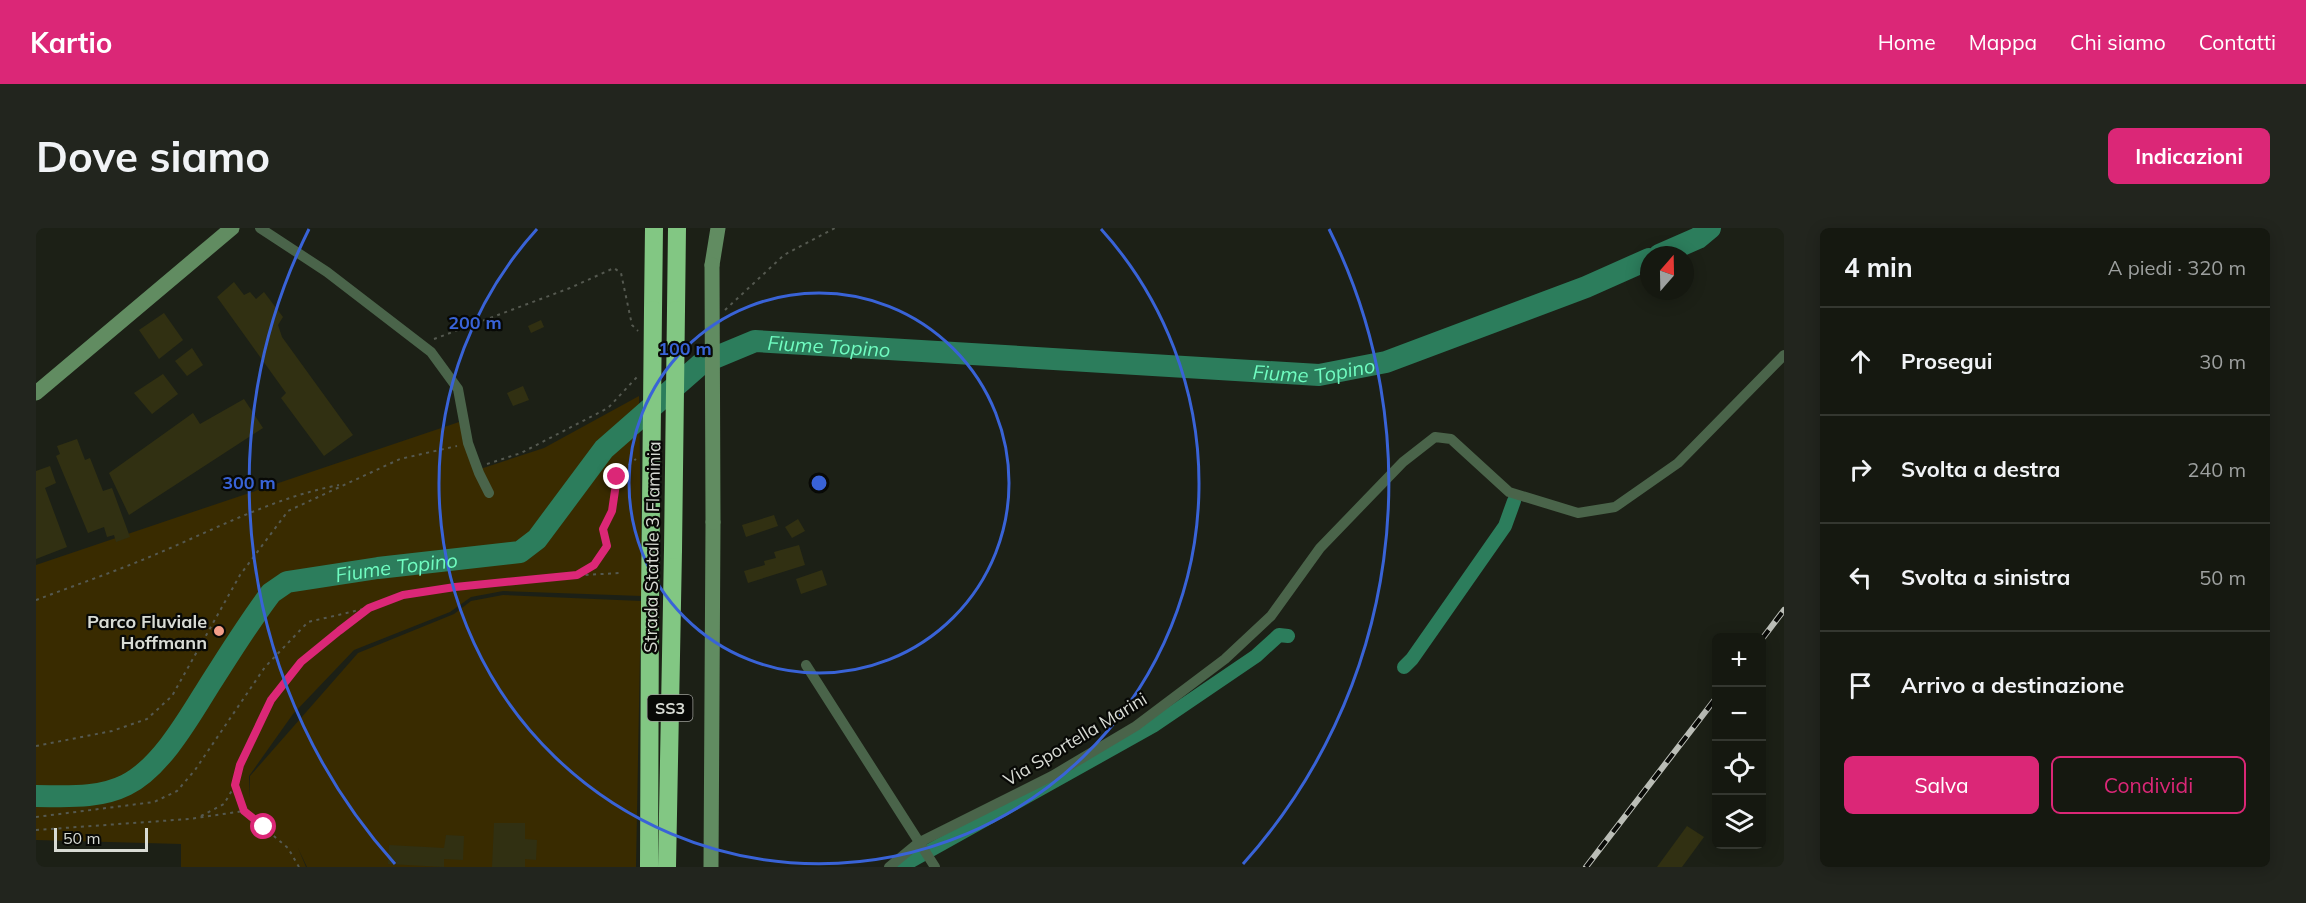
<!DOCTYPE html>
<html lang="it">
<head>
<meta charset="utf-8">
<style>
	body { margin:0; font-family:Mulish,sans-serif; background:#22251e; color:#f1f3f6 }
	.controls { position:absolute; right:18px; bottom:18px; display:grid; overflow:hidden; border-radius:9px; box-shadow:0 3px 15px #0003 }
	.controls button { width:54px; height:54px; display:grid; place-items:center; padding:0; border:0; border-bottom:2px solid #343730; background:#151810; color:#f1f3f6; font:30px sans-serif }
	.compass { position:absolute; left:1604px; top:18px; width:54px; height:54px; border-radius:50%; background:#151810; box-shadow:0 3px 15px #0003; rotate:20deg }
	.scale { position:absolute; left:18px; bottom:15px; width:94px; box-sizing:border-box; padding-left:6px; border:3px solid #d8dbd4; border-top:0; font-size:16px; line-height:21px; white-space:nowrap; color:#d8dbd4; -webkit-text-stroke:4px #080906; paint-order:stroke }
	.stop { position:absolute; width:18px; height:18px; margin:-14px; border:4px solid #db2777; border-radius:50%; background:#fff }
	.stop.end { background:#db2777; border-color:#fff; box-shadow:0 2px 6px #0008 }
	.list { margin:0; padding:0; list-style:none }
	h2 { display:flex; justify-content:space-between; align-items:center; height:78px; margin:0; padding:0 24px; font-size:26px }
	h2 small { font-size:20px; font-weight:400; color:#9da09f }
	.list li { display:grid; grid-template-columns:39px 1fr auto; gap:18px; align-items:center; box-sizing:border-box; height:108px; padding:0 24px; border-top:2px solid #343730 }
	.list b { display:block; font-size:22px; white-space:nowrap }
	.list em { font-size:20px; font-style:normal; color:#9da09f }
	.actions { display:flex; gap:12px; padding:18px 24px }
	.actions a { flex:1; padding:14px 0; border:2px solid #db2777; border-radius:9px; text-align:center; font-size:21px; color:#db2777 }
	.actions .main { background:#db2777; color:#fff }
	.icon { flex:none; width:33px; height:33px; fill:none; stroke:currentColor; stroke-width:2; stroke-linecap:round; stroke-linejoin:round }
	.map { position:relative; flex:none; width:1748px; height:639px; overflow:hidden; border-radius:9px }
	header { display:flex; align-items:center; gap:36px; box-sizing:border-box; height:84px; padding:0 30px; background:#db2777; color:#fff }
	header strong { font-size:28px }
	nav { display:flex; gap:33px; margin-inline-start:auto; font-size:21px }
	.intro { display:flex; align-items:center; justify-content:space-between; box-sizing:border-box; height:144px; padding:0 36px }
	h1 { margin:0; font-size:42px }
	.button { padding:15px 27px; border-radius:9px; background:#db2777; color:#fff; font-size:21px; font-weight:700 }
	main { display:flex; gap:36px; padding:0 36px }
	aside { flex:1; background:#151810; border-radius:9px; box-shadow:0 3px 15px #0003 }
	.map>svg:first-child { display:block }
	.green { fill:#392b00 }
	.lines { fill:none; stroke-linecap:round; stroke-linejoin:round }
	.canal { stroke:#2c7d5c; stroke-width:14 }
	.river { stroke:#2c7d5c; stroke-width:22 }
	.building { fill:#313012 }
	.path { stroke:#555950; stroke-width:2; stroke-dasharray:3 4.5; stroke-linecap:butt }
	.street { stroke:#4a644a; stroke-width:10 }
	.secondary { stroke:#618c61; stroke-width:15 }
	.highway { stroke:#82c783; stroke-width:18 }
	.rail-casing { stroke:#babdb6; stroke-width:6 }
	.rail { stroke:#080906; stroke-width:4; stroke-dasharray:11; stroke-linecap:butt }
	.secondary-bridge { stroke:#618c61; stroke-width:15 }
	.highway-bridge { stroke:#82c783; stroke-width:18 }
	.route { stroke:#db2777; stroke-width:8 }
	.ring { fill:none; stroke:#3963d7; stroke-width:3 }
	.poi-dot { fill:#f49e89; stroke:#080906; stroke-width:2 }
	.labels { text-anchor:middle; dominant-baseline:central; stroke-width:4.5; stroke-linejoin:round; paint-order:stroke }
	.shield { fill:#080906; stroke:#9a9c96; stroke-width:1.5 }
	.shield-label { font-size:16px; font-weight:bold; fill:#d8dbd4 }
	.street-label { font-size:18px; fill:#d8dbd4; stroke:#080906 }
	.poi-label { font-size:18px; font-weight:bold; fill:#d8dbd4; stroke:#080906; text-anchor:end }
	.water-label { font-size:20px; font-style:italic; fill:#70fcc1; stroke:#080906 }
	.centre { fill:#3963d7; stroke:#080906; stroke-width:3 }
	.ring-label { font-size:18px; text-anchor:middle; font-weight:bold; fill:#3963d7; stroke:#080906; stroke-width:4.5; stroke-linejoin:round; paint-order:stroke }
</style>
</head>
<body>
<header>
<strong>Kartio</strong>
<nav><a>Home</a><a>Mappa</a><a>Chi siamo</a><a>Contatti</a></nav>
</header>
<div class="intro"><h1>Dove siamo</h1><a class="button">Indicazioni</a></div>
<main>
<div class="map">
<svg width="1748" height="639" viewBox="0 0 1748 639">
	<rect width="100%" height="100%" fill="#1c2016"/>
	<polygon class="green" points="603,168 606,368 467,363 435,369 414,384 318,422 257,486 213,548 214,570 214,548 322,425 418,386 435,373 467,367 605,373 600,639 271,639 262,620 270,639 145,639 145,616 0,612 0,337 423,194 438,243 508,220"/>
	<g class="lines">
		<g class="canal">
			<polyline points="1368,439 1376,431 1469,298 1478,273"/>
			<polyline points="868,639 875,633 1117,498 1220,428 1243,407 1252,408"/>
		</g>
		<g class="river">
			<polyline points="1623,27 1662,10 1674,0"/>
			<path id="s1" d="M 0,568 C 30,568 62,571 90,557 C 125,540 154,488 174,456 C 194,425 213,394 235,365 L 251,354 L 342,340 L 484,324 L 501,311 L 568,221 L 666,135 L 719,113 L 1283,147 L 1350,134 L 1550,59 L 1613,31"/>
		</g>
	</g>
	<g class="building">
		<polygon points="198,54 208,67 214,64 220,71 228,64 247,89 242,97 246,109 317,207 288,228 245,170 250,165 181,69"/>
		<polygon points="128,85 147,112 123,131 103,102"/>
		<polygon points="505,92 508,99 495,105 492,98"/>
		<polygon points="156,120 167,137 151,148 139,133"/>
		<polygon points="127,146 142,166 116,186 98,165"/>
		<polygon points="487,158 493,172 477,178 471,165"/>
		<polygon points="208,171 227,200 93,287 73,245 157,185 164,196"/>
		<polygon points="41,211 49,232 54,230 67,263 76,260 94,309 80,314 78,307 71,309 68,299 52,305 20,228 24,226 21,218"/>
		<polygon points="14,238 20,255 9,260 31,319 0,331 0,243"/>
		<polygon points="738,287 742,298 710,309 706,297"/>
		<polygon points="762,291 769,303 756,310 749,299"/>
		<polygon points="763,317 769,337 712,355 708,343 729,337 728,333 740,330 738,324"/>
		<polygon points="786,342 791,357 765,366 760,351"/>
		<polygon points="458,595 489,595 489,611 501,612 500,632 489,631 489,639 456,639"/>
		<polygon points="1651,598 1668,609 1646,639 1621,639"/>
		<polygon points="410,607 428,608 427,632 408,631 408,639 352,636 353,617 408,620"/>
	</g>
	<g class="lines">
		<g class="path">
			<polyline points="689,82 748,27 799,0"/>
			<polyline points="398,111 534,60 578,40 585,45 596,97 602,103"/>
			<polyline points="451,236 485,225 572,180 601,149"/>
			<path d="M 543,346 L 558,337 L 571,318 C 566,294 572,301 576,281 C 581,254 575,251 600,231"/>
			<path d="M 0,372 C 37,358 75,345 111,330 C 174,304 235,270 303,257"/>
			<polyline points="0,518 76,503 111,491 136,468 204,347 252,283 364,231 421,218"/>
			<polyline points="165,588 188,576 199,557"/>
			<polyline points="0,589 118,574 141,563 159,542 229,439 272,394 332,380"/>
			<polyline points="0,602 153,591 208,583"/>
			<polyline points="263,639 252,620 208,583 199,557 204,537 235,472 265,434 333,380 367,367 419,359 514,349 583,345"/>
		</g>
		<g class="street">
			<polyline points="224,0 291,44 395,124 422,161 432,215 443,245 453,265"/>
			<polyline points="770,437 899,639"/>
			<polyline points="853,639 882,615 1016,548 1100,498 1189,431 1235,388 1284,320 1367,234 1399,209 1415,211 1473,264 1542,285 1579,279 1642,235 1748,127"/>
		</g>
		<g class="secondary">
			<polyline points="676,37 682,0"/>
			<polyline points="0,165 196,0"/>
			<polyline points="675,639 677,294"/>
		</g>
		<g class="highway">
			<polyline points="617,82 618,0"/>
			<polyline points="640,82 641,0"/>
			<polyline points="613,639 614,373"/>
			<polyline points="631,639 637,322"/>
		</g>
		<g class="rail-casing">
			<g id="rail">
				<polyline points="1726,411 1748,382"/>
				<polyline points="1550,639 1680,470"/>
			</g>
		</g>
		<use href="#rail" class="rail"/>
		<polyline class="secondary-bridge" points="676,37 677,294"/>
		<g class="highway-bridge">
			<polyline points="637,322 640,82"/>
			<polyline points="614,373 617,82"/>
		</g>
	</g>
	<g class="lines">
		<polyline class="route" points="228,599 208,583 199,557 204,537 235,472 265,434 303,403 333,380 367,367 419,359 541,347 558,337 571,318 567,301 576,283 581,249"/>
	</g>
	<g class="ring">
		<circle cx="783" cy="255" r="190"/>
		<path d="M1065 1A380 380 0 1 1 501 1"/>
		<path d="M359 636A570 570 0 0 1 273 1M1293 1A570 570 0 0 1 1207 636"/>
	</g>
	<circle class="poi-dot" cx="183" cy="403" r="6"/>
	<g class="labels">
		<rect class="shield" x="611.5" y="467" width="45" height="26" rx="4.5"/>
		<g class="shield-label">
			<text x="634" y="480">SS3</text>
		</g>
		<g class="street-label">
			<text transform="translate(616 319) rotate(-89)">Strada Statale 3 Flaminia</text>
			<text transform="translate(1039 511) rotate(-31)">Via Sportella Marini</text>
		</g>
		<g class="poi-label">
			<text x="171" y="393">Parco Fluviale<tspan x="171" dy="21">Hoffmann</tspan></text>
		</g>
		<g class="water-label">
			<text stroke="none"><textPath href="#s1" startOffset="984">Fiume Topino</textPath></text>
			<text stroke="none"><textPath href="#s1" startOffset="1470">Fiume Topino</textPath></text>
			<text stroke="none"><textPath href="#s1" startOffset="464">Fiume Topino</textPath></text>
		</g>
	</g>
	<circle cx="783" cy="255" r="9" class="centre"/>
	<g class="ring-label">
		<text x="439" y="101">200 m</text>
		<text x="649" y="127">100 m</text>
		<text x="213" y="261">300 m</text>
	</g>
</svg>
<div class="controls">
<button>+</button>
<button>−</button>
<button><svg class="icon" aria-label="locate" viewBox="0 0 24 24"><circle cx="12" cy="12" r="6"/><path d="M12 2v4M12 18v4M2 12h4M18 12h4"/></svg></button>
<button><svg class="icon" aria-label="layers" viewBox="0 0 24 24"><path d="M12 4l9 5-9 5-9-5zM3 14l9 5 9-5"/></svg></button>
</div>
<svg class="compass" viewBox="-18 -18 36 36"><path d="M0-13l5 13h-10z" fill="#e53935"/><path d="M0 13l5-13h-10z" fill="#9da09f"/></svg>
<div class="scale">50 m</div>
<div class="stop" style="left:228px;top:599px"></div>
<div class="stop end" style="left:581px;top:249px"></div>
</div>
<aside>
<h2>4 min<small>A piedi · 320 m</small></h2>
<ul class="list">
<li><svg class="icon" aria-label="ahead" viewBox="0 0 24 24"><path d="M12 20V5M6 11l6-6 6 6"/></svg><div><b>Prosegui</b></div><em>30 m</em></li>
<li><svg class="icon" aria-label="right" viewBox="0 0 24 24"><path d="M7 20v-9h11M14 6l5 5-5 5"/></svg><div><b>Svolta a destra</b></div><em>240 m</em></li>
<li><svg class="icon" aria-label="left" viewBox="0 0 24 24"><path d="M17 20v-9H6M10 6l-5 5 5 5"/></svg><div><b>Svolta a sinistra</b></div><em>50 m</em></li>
<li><svg class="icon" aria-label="arrive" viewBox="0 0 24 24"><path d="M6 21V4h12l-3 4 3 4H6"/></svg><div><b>Arrivo a destinazione</b></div></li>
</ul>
<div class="actions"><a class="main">Salva</a><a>Condividi</a></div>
</aside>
</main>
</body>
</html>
